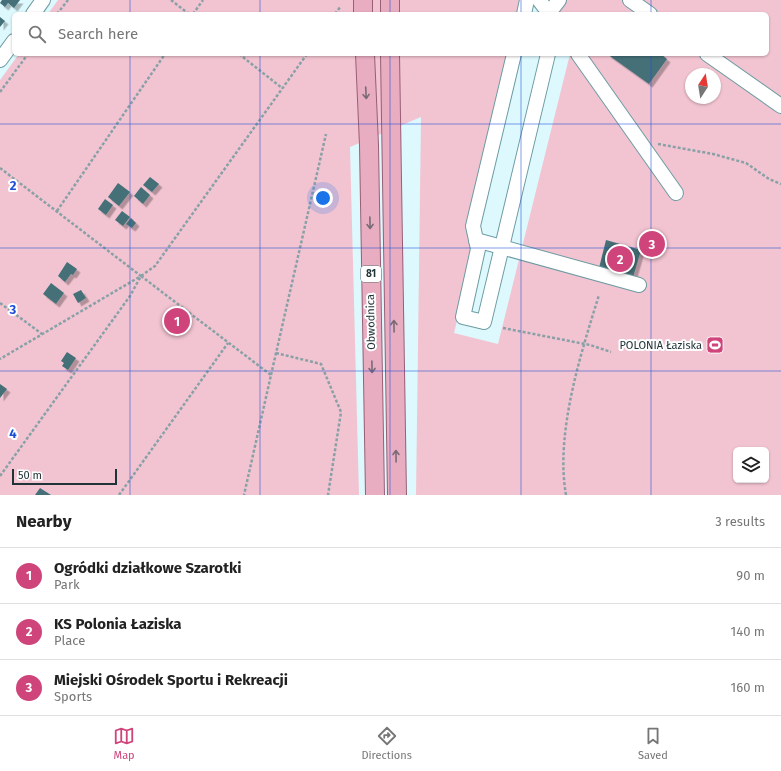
<!DOCTYPE html>
<html lang="en">
<head>
<meta charset="utf-8">
<style>
	body { margin:0; font-family:"Fira Sans",sans-serif; background:#f2f2f2; color:#222 }
	.controls { position:absolute; right:12px; bottom:12px; display:grid; overflow:hidden; border-radius:6px; box-shadow:0 1px 3px #0004 }
	.controls button { width:36px; height:36px; display:grid; place-items:center; padding:0; border:0; border-bottom:1px solid #e0e0e0; background:#fff; color:#222; font:20px sans-serif }
	.compass { position:absolute; left:685px; top:68px; width:36px; height:36px; border-radius:50%; background:#fff; box-shadow:0 1px 3px #0004; rotate:12deg }
	.scale { position:absolute; left:12px; bottom:10px; width:105px; box-sizing:border-box; padding-left:4px; border:2px solid #203336; border-top:0; font-size:11px; line-height:14px; white-space:nowrap; color:#203336; -webkit-text-stroke:3px #fff; paint-order:stroke }
	.you { position:absolute; left:323px; top:198px; width:14px; height:14px; margin:-10px; border:3px solid #fff; border-radius:50%; background:#1a73e8; box-shadow:0 0 0 6px #1a73e833 }
	.badge { display:grid; place-items:center; width:26px; height:26px; border-radius:50%; background:#cf447a; color:#fff; font-size:13px; font-weight:700 }
	.pin { position:absolute; translate:-50% -50%; border:2px solid #fff; box-shadow:0 1px 4px #0006 }
	.list { margin:0; padding:0; list-style:none }
	h2 { display:flex; justify-content:space-between; align-items:center; height:52px; margin:0; padding:0 16px; font-size:17px }
	h2 small { font-size:13px; font-weight:400; color:#767676 }
	.list li { display:grid; grid-template-columns:26px 1fr auto; gap:12px; align-items:center; box-sizing:border-box; height:56px; padding:0 16px; border-top:1px solid #e0e0e0 }
	.list b { display:block; font-size:15px; white-space:nowrap }
	.list p { margin:0; font-size:13px; white-space:nowrap; color:#767676 }
	.list em { font-size:13px; font-style:normal; color:#767676 }
	.icon { flex:none; width:22px; height:22px; fill:none; stroke:currentColor; stroke-width:2; stroke-linecap:round; stroke-linejoin:round }
	.map { position:relative; flex:none; width:781px; height:495px; overflow:hidden }
	.search { position:absolute; background:#fff; box-shadow:0 1px 3px #0004; left:12px; right:12px; top:12px; height:44px; display:flex; align-items:center; gap:10px; box-sizing:border-box; padding:0 14px; border-radius:6px; color:#767676; font-size:15px }
	.sheet { height:220px; background:#fff }
	nav { display:flex; justify-content:space-around; align-items:center; box-sizing:border-box; height:56px; border-top:1px solid #e0e0e0; background:#fff; font-size:11px; color:#767676 }
	nav a { display:grid; justify-items:center; gap:2px }
	nav .on { color:#cf447a }
	.map>svg:first-child { display:block }
	.green { fill:#f2c4d1; fill-rule:evenodd }
	.building { fill:#447077; filter:url(#shadow) }
	.lines { fill:none; stroke-linecap:round; stroke-linejoin:round }
	.minor-casing { stroke:#6d9ba2; stroke-width:16 }
	.major-casing { stroke:#985f75; stroke-width:20 }
	.path { stroke:#89a1a6; stroke-width:2.5; stroke-dasharray:3 2; stroke-linecap:butt }
	.minor { stroke:#fff; stroke-width:14 }
	.major { stroke:#e8adc1; stroke-width:18 }
	.oneway { stroke:#7a6a75 }
	.grid { fill:none; stroke:#1d4ed8; stroke-width:1; stroke-opacity:0.55 }
	.labels { text-anchor:middle; dominant-baseline:central; stroke-width:4; stroke-linejoin:round; paint-order:stroke }
	.shield { fill:#fff; stroke:#637072; stroke-width:1 }
	.shield-label { font-size:10px; font-weight:bold; fill:#203336 }
	.street-label { font-size:11px; fill:#203336; stroke:#fff }
	.poi-label { font-size:11px; fill:#203336; stroke:#fff; text-anchor:end }
	.grid-label { font-size:13px; text-anchor:middle; font-weight:bold; fill:#1d4ed8; stroke:#fff; stroke-width:4; stroke-linejoin:round; paint-order:stroke }
</style>
</head>
<body>
<div class="map">
<svg width="781" height="495" viewBox="0 0 781 495">
	<defs>
		<filter id="shadow"><feDropShadow dx="3.5" dy="3.5" stdDeviation="0" flood-color="#0004"/></filter>
	</defs>
	<rect width="100%" height="100%" fill="#ddf9fe"/>
	<g class="green">
		<polygon points="58,0 523,0 520,14 48,14"/>
		<path d="M 565,0 L 781,0 L 781,495 L 416,495 L 421,117 L 350,147 L 359,495 L 0,495 L 0,80 L 19,54 L 510,54 L 473,257 L 454,333 L 498,344 L 570,54 L 767,54 L 767,14 L 555,14 ZM 691,74 L 715,74 L 715,98 L 691,98 ZM 736,450 L 766,450 L 766,480 L 736,480 Z"/>
	</g>
	<g class="building">
		<polygon points="2,0 20,0 14,8 8,3 5,7 0,3"/>
		<polygon points="0,17 5,21 0,27"/>
		<polygon points="607,54 661,54 667,59 649,84"/>
		<polygon points="150,177 159,184 152,192 143,185"/>
		<polygon points="118,183 130,192 119,206 108,197"/>
		<polygon points="141,187 150,195 143,204 134,196"/>
		<polygon points="105,199 113,205 106,215 98,209"/>
		<polygon points="122,211 130,217 123,226 115,220"/>
		<polygon points="131,218 136,223 132,228 126,224"/>
		<polygon points="606,240 641,250 632,281 599,268"/>
		<polygon points="67,262 77,269 73,275 71,274 65,282 58,276"/>
		<polygon points="51,283 64,293 56,304 43,294"/>
		<polygon points="81,290 86,298 78,303 73,294"/>
		<polygon points="67,352 76,358 68,370 62,366 64,363 61,361"/>
		<polygon points="0,384 7,389 0,398"/>
		<polygon points="40,488 51,495 35,495"/>
	</g>
	<g class="lines">
		<g class="minor-casing">
			<g id="minor">
				<polyline points="539,0 549,13 559,0"/>
				<polyline points="630,0 650,14"/>
				<polyline points="33,14 43,0"/>
				<polyline points="524,14 527,0"/>
				<polyline points="514,54 473,226 478,249 463,317 484,322 548,54"/>
				<polyline points="578,54 676,193"/>
				<polyline points="707,54 781,106"/>
				<polyline points="0,60 14,41"/>
				<polyline points="476,240 639,285"/>
			</g>
		</g>
		<g class="major-casing">
			<g id="major">
				<polyline points="363,0 363,14"/>
				<polyline points="390,14 390,0"/>
				<polyline points="365,54 369,145 375,495"/>
				<polyline points="390,54 397,495"/>
			</g>
		</g>
		<g class="path">
			<polyline points="171,0 189,14"/>
			<polyline points="57,14 68,0"/>
			<polyline points="193,14 203,0"/>
			<polyline points="335,14 341,6"/>
			<polyline points="239,54 282,88"/>
			<polyline points="0,92 28,54"/>
			<polyline points="658,144 713,154 746,163 769,179 781,184"/>
			<polyline points="0,168 141,276 0,359"/>
			<polyline points="57,211 165,54"/>
			<polyline points="141,276 271,375 244,495"/>
			<polyline points="0,303 42,334"/>
			<polyline points="503,328 590,345 611,352"/>
			<polyline points="276,353 321,364 341,412 328,495"/>
			<polyline points="271,375 326,134"/>
			<polyline points="0,476 130,296 141,276 155,266 307,54"/>
			<polyline points="119,495 228,343"/>
			<path d="M 566,495 C 555,433 581,353 599,295"/>
		</g>
		<use href="#minor" class="minor"/>
		<use href="#major" class="major"/>
	</g>
	<defs><path id="oneway-shaft" d="M-6 0H5M1.5-3L5.5 0L1.5 3" fill="none" stroke-width="1.6" stroke-linecap="round" stroke-linejoin="round"/></defs>
	<g class="oneway">
		<use href="#oneway-shaft" transform="translate(366 93) rotate(87)"/>
		<use href="#oneway-shaft" transform="translate(370 223) rotate(89)"/>
		<use href="#oneway-shaft" transform="translate(394 326) rotate(-91)"/>
		<use href="#oneway-shaft" transform="translate(372 367) rotate(89)"/>
		<use href="#oneway-shaft" transform="translate(396 456) rotate(-91)"/>
	</g>
	<path class="grid" d="M 130,0 L 130,14M 260,0 L 260,14M 390,0 L 390,14M 521,0 L 521,14M 651,0 L 651,14M 130,54 L 130,495M 260,54 L 260,495M 390,54 L 390,495M 521,54 L 521,495M 651,54 L 651,495M 0,124 L 781,124M 0,248 L 781,248M 0,371 L 781,371"/>
	<defs>
		<g id="stadium-square" transform="scale(0.9)"><rect x="-9" y="-9" width="18" height="18" rx="4" fill="#cf447a" stroke="#fff"/><path d="M0-5a6.5 5 0 1 0 0 10a6.5 5 0 1 0 0-10ZM-3.5-1.8h7v3.6h-7Z" fill="#fff"/></g>
	</defs>
	<g fill-rule="evenodd">
		<use href="#stadium-square" x="715" y="345"/>
	</g>
	<g class="labels">
		<rect class="shield" x="361" y="266" width="20" height="16" rx="3"/>
		<g class="shield-label">
			<text x="371" y="274">81</text>
		</g>
		<g class="street-label">
			<text transform="translate(371 322) rotate(-91)">Obwodnica</text>
		</g>
		<g class="poi-label">
			<text x="702" y="345">POLONIA Łaziska</text>
		</g>
	</g>
	<g class="grid-label">
		<text x="13" y="190">2</text>
		<text x="13" y="314">3</text>
		<text x="13" y="438">4</text>
	</g>
</svg>
<div class="controls">
<button><svg class="icon" aria-label="layers" viewBox="0 0 24 24"><path d="M12 4l9 5-9 5-9-5zM3 14l9 5 9-5"/></svg></button>
</div>
<svg class="compass" viewBox="-18 -18 36 36"><path d="M0-13l5 13h-10z" fill="#e53935"/><path d="M0 13l5-13h-10z" fill="#767676"/></svg>
<div class="scale">50 m</div>
<div class="you"></div>
<div class="pin badge" style="left:177px;top:321px">1</div>
<div class="pin badge" style="left:620px;top:259px">2</div>
<div class="pin badge" style="left:652px;top:244px">3</div>
<div class="search"><svg class="icon" aria-label="search" viewBox="0 0 24 24"><circle cx="10" cy="10" r="6"/><path d="M15 15l6 6"/></svg>Search here</div>
</div>
<section class="sheet">
<h2>Nearby<small>3 results</small></h2>
<ul class="list">
<li><span class="badge">1</span><div><b>Ogródki działkowe Szarotki</b><p>Park</p></div><em>90 m</em></li>
<li><span class="badge">2</span><div><b>KS Polonia Łaziska</b><p>Place</p></div><em>140 m</em></li>
<li><span class="badge">3</span><div><b>Miejski Ośrodek Sportu i Rekreacji</b><p>Sports</p></div><em>160 m</em></li>
</ul>
</section>
<nav>
<a class="on"><svg class="icon" aria-label="map" viewBox="0 0 24 24"><path d="M3 6l6-2 6 2 6-2v14l-6 2-6-2-6 2zM9 4v14M15 6v14"/></svg>Map</a>
<a><svg class="icon" aria-label="directions" viewBox="0 0 24 24"><path d="M12 3l9 9-9 9-9-9zM9 14v-3h6M13 9l2 2-2 2"/></svg>Directions</a>
<a><svg class="icon" aria-label="saved" viewBox="0 0 24 24"><path d="M7 4h10v16l-5-4-5 4z"/></svg>Saved</a>
</nav>
</body>
</html>
